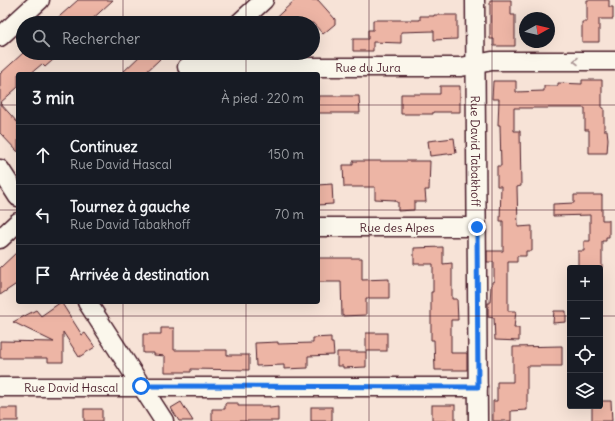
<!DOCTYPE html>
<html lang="fr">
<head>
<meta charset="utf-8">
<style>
	body { margin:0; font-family:Delius,sans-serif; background:#242831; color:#f1f3f6 }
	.controls { position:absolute; right:12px; bottom:12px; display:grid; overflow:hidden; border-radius:4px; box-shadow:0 4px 16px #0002 }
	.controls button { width:36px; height:36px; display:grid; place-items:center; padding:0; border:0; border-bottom:1px solid #363941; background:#171b24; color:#f1f3f6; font:20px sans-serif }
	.compass { position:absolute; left:519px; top:12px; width:36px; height:36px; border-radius:50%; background:#171b24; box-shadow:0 4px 16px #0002; rotate:82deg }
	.stop { position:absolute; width:12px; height:12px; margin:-9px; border:3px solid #1a73e8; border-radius:50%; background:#fff }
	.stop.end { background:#1a73e8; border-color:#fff; box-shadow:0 1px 4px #0008 }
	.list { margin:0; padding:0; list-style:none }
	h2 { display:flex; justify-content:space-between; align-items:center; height:52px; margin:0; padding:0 16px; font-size:17px }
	h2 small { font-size:13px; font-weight:400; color:#9ea1a6 }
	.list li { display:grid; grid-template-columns:26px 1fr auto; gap:12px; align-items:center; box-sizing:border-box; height:60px; padding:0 16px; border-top:1px solid #363941 }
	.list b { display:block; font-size:15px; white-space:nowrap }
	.list p { margin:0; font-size:13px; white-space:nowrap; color:#9ea1a6 }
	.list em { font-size:13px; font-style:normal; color:#9ea1a6 }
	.icon { flex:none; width:22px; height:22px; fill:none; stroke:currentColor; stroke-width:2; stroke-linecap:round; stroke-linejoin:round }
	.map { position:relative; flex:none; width:615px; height:421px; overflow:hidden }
	.search { position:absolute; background:#171b24; box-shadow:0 4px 16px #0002; left:16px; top:16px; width:304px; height:44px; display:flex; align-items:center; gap:10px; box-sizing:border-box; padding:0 14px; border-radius:22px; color:#9ea1a6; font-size:15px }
	.panel { position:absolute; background:#171b24; box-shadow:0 4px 16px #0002; left:16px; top:72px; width:304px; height:232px; border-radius:4px }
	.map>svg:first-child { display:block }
	.building { fill:#edb5a5; stroke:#4a1f2b }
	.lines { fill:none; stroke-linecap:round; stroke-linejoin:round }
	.minor-casing { stroke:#4a1f2b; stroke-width:21 }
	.minor { stroke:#fbf7ec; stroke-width:18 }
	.oneway { stroke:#ab9695 }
	.route { stroke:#1a73e8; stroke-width:5 }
	.grid { fill:none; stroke:#4a1f2b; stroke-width:1; stroke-opacity:0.55 }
	.labels { text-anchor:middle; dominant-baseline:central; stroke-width:3; stroke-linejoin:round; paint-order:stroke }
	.street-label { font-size:12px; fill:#4a1f2b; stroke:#fbf7ec }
</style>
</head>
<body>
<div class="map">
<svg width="615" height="421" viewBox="0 0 615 421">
	<rect width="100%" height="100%" fill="#f7e3d7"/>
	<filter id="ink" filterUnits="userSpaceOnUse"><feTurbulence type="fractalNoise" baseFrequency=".025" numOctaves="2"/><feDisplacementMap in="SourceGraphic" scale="8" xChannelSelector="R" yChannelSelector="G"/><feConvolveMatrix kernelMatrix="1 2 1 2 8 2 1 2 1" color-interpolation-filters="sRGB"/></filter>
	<g filter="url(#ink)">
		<g class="building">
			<polygon points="78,0 113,0 88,23 52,23"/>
			<polygon points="295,0 318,0 335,19 335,24 323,34 313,23 270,23"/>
			<polygon points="490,0 511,0 511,15 515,15 515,46 494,46 494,39 490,39"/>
			<polygon points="587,0 609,0 609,7 613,7 613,19 599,19 599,42 582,42 582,22 587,22"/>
			<polygon points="434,15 457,15 457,39 434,40 434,31 401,32 401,43 373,42 373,51 353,51 353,39 368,39 368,30 373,30 373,20 420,20 420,16 434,16"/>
			<polygon points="23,53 61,53 45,67 42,64 30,74 18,74 18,87 0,103 18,123 18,152 0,133 0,74"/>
			<polygon points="143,53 155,53 160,59 144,74 121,74"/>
			<polygon points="582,80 602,80 602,108 604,108 604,130 607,130 608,139 607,153 589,153 589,130 585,130 585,108 514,108 514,131 520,131 521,186 517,187 518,227 532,226 532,251 526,251 526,256 517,256 517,262 508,262 508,311 516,311 514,328 519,328 519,341 495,340 494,318 488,317 488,303 490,303 491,285 492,285 492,282 494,281 494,262 487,262 487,251 503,251 503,221 500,221 501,186 497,186 497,166 501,166 500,125 498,125 499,99 492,99 493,81 516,81 516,92 544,91 544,86 558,86 558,83 582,84"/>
			<polygon points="440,86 460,86 460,112 433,112 433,114 401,114 401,94 440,94"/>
			<polygon points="318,96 359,96 360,113 318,113"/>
			<polygon points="454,138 456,153 430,156 428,141"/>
			<polygon points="353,161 430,161 429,190 425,190 426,202 414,202 414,210 398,211 398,202 396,202 395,200 375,199 375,187 344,187 343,165 353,165"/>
			<polygon points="332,184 333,204 318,205 318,185"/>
			<polygon points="574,195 602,195 602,220 609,220 609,237 606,237 606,241 602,241 602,268 578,268 578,251 584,251 584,241 590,241 590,215 553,216 553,204 574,203"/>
			<polygon points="443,247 443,264 452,263 452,299 457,299 458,320 451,320 451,353 467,353 467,370 435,370 434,340 431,340 431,292 433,292 433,264 414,264 414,248"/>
			<polygon points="18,251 18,283 0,295 0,268"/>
			<polygon points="318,258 362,258 362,280 389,279 389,298 366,298 366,315 342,316 341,282 318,282"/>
			<polygon points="61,302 82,335 85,333 95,347 79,357 63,332 63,362 48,362 48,358 0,358 0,341 54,342 13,322 36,310 41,316"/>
			<polygon points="554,311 566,311 566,322 553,323"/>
			<polygon points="161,328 174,328 174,350 227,350 227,355 249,355 249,370 191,369 191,372 165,372 165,356 154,355 154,353 143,353 143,334 161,334"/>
			<rect x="366" y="333" width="21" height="18"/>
			<polygon points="331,337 331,343 333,343 334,355 308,356 308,368 284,369 284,365 256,366 255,343 278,342 278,344 313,343 313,338"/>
			<polygon points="562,346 562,366 527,366 527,410 511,411 511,421 493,421 493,401 497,401 497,382 513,382 513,347"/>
			<polygon points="337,352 366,352 366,367 343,368 343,366 337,366"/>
			<polygon points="600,401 611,401 612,421 592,421 592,406 600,406"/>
			<polygon points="181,402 193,421 179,421 171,408"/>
			<polygon points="225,403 238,403 238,406 270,406 270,408 278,407 278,421 212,421 212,409 225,409"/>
			<rect x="432" y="405" width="23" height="16"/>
			<rect x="311" y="407" width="21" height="14"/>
			<rect x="0" y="408" width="18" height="13"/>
			<rect x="84" y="409" width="18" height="12"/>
		</g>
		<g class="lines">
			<g class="minor-casing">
				<g id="minor">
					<path id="s1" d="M 475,0 L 478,421"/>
					<polyline points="239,23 264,0"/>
					<polyline points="0,37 40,0"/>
					<path id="s2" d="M 187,67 L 461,67 L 492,61 L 615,61"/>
					<polyline points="0,169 18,197"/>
					<path id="s3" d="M 318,227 L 477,227"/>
					<polyline points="0,239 18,222"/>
					<polyline points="87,302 164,421"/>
					<path id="s4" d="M 0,387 L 478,387"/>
				</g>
			</g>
			<use href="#minor" class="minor"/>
		</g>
		<defs><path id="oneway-chevron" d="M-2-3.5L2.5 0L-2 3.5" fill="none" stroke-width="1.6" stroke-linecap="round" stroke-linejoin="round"/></defs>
		<use class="oneway" href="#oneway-chevron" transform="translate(576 61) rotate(180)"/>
	</g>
	<g class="lines" filter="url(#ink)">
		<polyline class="route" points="141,386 478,387 477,227"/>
	</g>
	<path class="grid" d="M 123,0 L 123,23M 246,0 L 246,23M 369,0 L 369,421M 492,0 L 492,421M 123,53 L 123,74M 246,53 L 246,74M 0,105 L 18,105M 318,105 L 615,105M 0,210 L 18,210M 318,210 L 615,210M 123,302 L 123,421M 246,302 L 246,421M 0,316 L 570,316M 600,316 L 615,316"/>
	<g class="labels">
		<g class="street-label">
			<text stroke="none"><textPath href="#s2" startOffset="181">Rue du Jura</textPath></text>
			<text stroke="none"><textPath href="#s1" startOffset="151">Rue David Tabakhoff</textPath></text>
			<text stroke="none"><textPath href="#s3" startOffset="79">Rue des Alpes</textPath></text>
			<text stroke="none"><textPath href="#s4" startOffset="71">Rue David Hascal</textPath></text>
		</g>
	</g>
</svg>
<div class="controls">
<button>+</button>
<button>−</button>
<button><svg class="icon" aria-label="locate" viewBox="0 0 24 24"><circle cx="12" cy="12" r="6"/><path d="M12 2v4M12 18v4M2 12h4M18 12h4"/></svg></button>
<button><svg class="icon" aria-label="layers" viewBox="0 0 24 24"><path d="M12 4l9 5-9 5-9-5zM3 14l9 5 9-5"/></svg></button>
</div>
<svg class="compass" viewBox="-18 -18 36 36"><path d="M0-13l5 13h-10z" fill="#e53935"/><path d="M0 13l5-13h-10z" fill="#9ea1a6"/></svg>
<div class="stop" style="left:141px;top:386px"></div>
<div class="stop end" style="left:477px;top:227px"></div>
<div class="search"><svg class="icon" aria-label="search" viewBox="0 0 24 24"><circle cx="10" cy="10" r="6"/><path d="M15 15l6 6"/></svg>Rechercher</div>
<section class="panel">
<h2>3 min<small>À pied · 220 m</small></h2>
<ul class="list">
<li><svg class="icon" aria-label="ahead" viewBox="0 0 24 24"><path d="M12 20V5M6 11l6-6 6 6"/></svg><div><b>Continuez</b><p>Rue David Hascal</p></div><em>150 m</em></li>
<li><svg class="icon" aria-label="left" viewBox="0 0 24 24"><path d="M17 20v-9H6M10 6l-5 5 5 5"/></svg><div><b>Tournez à gauche</b><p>Rue David Tabakhoff</p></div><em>70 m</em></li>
<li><svg class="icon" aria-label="arrive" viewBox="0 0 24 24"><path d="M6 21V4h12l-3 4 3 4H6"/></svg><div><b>Arrivée à destination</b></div></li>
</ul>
</section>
</div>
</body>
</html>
